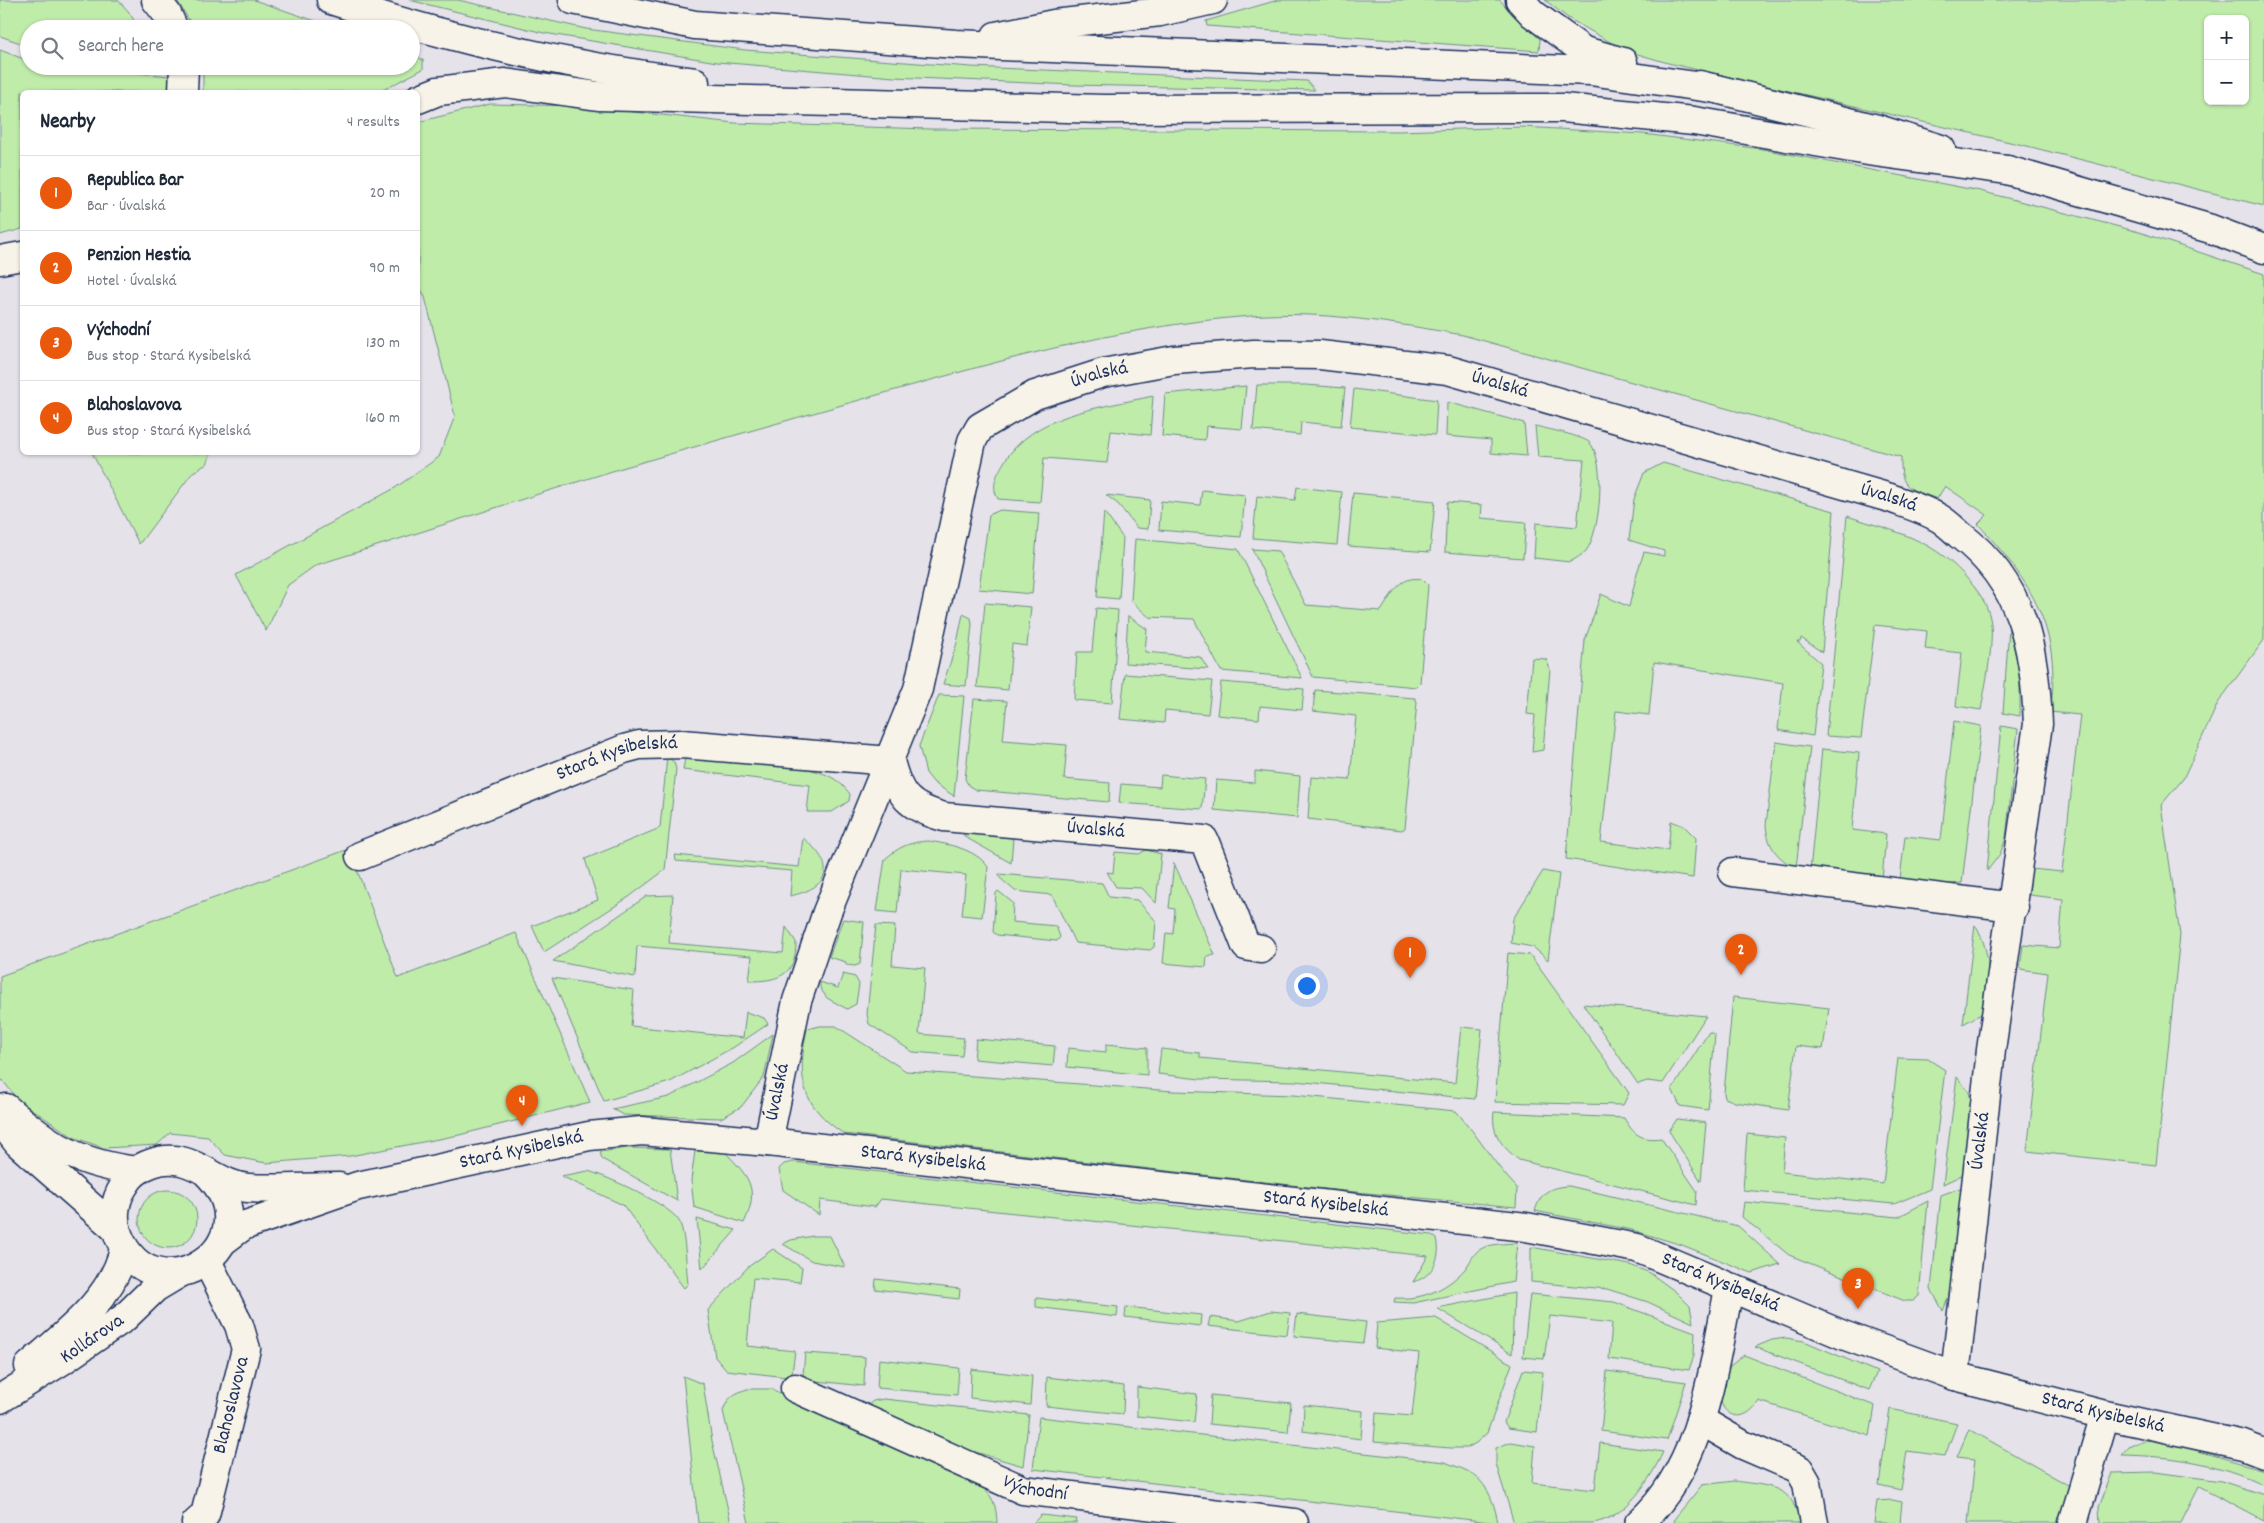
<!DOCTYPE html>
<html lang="en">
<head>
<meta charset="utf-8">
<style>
	body { margin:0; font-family:Dekko,sans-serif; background:#f6f6f7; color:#1f2937 }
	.controls { position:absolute; right:15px; top:15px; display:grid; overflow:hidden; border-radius:8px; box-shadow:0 1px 4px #0004 }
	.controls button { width:45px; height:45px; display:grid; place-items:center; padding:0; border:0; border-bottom:1px solid #e0e1e3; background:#fff; color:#1f2937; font:25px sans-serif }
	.you { position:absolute; left:1306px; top:985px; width:18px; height:18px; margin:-12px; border:4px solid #fff; border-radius:50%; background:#1a73e8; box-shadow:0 0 0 8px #1a73e833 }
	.badge { display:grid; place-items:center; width:32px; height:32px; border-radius:50%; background:#ea580c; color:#fff; font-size:16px; font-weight:700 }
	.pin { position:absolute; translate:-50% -41px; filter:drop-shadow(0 1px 2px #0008) }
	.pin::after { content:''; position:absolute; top:26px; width:18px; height:15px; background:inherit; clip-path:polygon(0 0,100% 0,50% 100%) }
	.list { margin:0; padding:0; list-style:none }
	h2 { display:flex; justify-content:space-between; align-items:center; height:65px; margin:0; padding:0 20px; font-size:21px }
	h2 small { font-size:16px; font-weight:400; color:#747a83 }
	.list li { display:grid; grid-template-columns:32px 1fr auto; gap:15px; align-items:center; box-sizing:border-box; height:75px; padding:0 20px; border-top:1px solid #e0e1e3 }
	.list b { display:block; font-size:19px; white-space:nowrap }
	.list p { margin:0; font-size:16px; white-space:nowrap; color:#747a83 }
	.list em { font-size:16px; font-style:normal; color:#747a83 }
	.icon { flex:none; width:28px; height:28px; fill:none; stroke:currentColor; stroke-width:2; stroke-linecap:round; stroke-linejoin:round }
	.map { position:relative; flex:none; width:2264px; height:1523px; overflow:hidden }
	.search { position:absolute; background:#fff; box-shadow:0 1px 4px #0004; left:20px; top:20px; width:400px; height:55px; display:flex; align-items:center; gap:12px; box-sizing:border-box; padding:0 18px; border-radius:28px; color:#747a83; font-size:19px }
	.panel { position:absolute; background:#fff; box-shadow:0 1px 4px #0004; left:20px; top:90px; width:400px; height:365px; border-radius:8px }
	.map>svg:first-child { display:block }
	.green { fill:#c0ecaa; stroke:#6e8e84; fill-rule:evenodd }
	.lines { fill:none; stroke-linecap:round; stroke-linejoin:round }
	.street-casing { stroke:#1b2f5e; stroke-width:31 }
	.primary-casing { stroke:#1b2f5e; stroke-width:31 }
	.highway-casing { stroke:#1b2f5e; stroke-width:31 }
	.street { stroke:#f7f3e8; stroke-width:28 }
	.primary { stroke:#f7f3e8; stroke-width:28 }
	.highway { stroke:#f7f3e8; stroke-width:28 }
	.labels { text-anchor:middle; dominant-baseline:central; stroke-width:4; stroke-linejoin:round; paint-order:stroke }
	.street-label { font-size:20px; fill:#1b2f5e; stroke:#f7f3e8 }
</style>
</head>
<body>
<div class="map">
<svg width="2264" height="1523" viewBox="0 0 2264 1523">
	<rect width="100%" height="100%" fill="#e5e2ea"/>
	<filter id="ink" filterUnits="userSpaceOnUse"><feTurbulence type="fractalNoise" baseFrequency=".02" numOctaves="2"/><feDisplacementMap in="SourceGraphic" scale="10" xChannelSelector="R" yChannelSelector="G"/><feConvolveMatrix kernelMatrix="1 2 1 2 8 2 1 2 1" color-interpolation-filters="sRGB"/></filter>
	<g filter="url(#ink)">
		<g class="green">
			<polygon points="0,0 118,0 129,12 139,29 29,29 29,46 0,36"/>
			<polygon points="177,0 254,0 339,29 194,29"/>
			<polygon points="409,0 458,0 586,29 745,50 971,67 1307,81 1315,90 1074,85 894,77 717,62 544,33"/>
			<polygon points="1278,0 1500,0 1511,13 1540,39 1539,51 1207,26 1206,21"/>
			<path d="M 1545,0 L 2264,0 L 2264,206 L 2027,146 L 1668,63 L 1624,50 L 1568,18 ZM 2208,19 L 2245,19 L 2245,101 L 2208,101 Z"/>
			<polygon points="0,50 29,61 29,66 66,66 170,76 170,92 22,92 22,229 0,235"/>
			<polygon points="411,53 423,60 423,69 379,92 203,92 203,66 411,66"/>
			<path d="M 490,104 L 580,106 L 734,123 L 930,129 L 1398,131 L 1523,127 L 1643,134 L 1762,149 L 1980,191 L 2139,232 L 2264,274 L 2264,640 L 2218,703 L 2183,779 L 2161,805 L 2180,935 L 2156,1165 L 2027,1151 L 2048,973 L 2020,969 L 2023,945 L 2059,948 L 2063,899 L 2029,895 L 2031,869 L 2062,872 L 2080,715 L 2050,712 C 2063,630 2031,582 1978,524 L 1987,515 L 1945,486 L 1937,499 C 1910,488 1900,491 1901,457 L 1463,335 C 1394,323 1321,310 1251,316 C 1116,326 985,365 856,401 C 778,423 700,445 622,468 C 519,499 418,534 316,565 L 288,585 L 266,631 L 236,575 L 395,488 L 439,457 L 455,416 L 425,297 L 418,284 L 418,122 Z"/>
			<polygon points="1257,385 1306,385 1345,388 1341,426 1301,422 1300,435 1253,430"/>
			<polygon points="1246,386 1242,429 1206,426 1205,440 1162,436 1165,394"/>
			<polygon points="1354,389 1437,400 1435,435 1350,427"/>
			<path d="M 1153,396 L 1150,435 L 1111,431 L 1107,463 L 1044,458 L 1040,502 L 998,499 C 991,486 996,476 1003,464 C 1032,413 1101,408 1153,396 Z"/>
			<polygon points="1447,402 1524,423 1527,456 1491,453 1491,440 1446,436"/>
			<path d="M 1535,426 C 1547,429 1583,436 1590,443 C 1606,462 1601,531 1586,551 C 1582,555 1575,559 1570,562 L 1534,558 L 1536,523 L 1577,527 L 1584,460 L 1538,457 Z"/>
			<polygon points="92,453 211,453 207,464 193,472 139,544"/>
			<polygon points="1663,463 1834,511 1822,652 1801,638 1800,642 1797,642 1821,663 1813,736 1778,730 1783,683 1654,662 1649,715 1616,711 1601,842 1668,850 1671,821 1684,826 1696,838 1693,878 1566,859 1585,640 1601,594 1629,607 1637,573 1644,552 1664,556 1664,551 1629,540 1634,499 1644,473"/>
			<polygon points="1297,487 1342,492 1337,545 1253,538 1257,496 1295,500"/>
			<polygon points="1202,490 1245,495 1241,537 1159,530 1161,501 1200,505"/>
			<polygon points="1353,493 1435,501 1430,552 1348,546"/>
			<polygon points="1106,495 1150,500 1148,529 1137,528 1118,504"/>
			<polygon points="1447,502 1482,505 1481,518 1526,522 1523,558 1445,552"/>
			<polygon points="1000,510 1039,513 1032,594 979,589 989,515"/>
			<polygon points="1104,512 1123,538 1119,599 1097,597"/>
			<path d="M 1847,516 C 1897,532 1935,539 1970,582 C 1979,592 1987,604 1990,618 C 1995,640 1985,687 1981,710 L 1956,706 L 1962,653 L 1925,649 L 1927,631 L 1875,625 L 1861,738 L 1826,736 Z"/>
			<polygon points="1135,539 1238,549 1302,678 1221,671 1194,619 1149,617 1131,601"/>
			<path d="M 1252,549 L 1278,551 L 1306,605 L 1381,611 C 1392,595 1399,575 1422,579 L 1428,585 L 1420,683 L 1416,687 L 1313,677 Z"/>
			<polygon points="985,603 1031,607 1027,646 1012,644 1008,690 977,687"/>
			<polygon points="1096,608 1118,610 1112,703 1074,700 1077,652 1092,652"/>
			<polygon points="963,614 971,618 972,624 966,686 943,684 957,643"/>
			<polygon points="1128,616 1147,629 1145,652 1200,657 1208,669 1125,663"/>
			<polygon points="2009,627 2020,673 2020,716 2003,713"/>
			<polygon points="1532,658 1546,659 1550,669 1543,750 1532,752 1535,715 1527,714"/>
			<polygon points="1125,674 1212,681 1208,714 1165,710 1164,723 1120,719"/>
			<polygon points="1221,682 1304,689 1302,710 1260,706 1259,719 1217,715"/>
			<polygon points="1315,690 1415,698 1417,702 1405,828 1402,830 1308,819 1311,777 1350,780 1356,716 1313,711"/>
			<polygon points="939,695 964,696 954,796 934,783 926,773 919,746"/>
			<polygon points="974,699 1007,701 1003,740 1067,745 1064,779 1110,783 1109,802 976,790 969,786 965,779"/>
			<polygon points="1954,721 1981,726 1962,883 1940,885 1900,880 1905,836 1941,840"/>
			<polygon points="2001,726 2018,729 2006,838 2000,854 1987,871"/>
			<path d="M 1776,742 L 1810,747 L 1796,868 C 1777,858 1768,847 1766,825 Z"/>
			<polygon points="1822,749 1859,753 1852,830 1886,834 1882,880 1810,871"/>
			<polygon points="667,757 674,762 676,769 665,870 629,897 544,952 532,926 598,900 585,859 660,828"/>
			<path d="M 685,758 L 804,768 C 825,773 837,777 850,794 L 849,801 L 832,812 L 807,812 L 810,785 L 683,770 Z"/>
			<polygon points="1255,771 1300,776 1297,818 1214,810 1216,780 1255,783"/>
			<polygon points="1161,775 1205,779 1202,809 1119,803 1121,784 1160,787"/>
			<polygon points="963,833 1013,838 1011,863 965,837"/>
			<path d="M 803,838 C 837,865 831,887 790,896 L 792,871 L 676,861 L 675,855 L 799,867 Z"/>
			<path d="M 928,841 C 948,844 976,849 988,867 L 982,917 L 962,915 L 966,875 L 901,869 L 897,913 L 877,911 L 885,859 C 899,847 909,842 928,841 Z"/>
			<polygon points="349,849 398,978 516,933 590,1102 459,1135 350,1156 266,1163 225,1155 208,1137 170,1133 157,1145 104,1148 73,1137 18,1100 0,1077 0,976"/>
			<polygon points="1146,850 1161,854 1156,903 1142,888 1116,887 1107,872 1113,873 1115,852 1139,854"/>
			<polygon points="1174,863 1215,955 1207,956 1206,967 1163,963 1166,933 1173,934 1175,909 1169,908"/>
			<polygon points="1543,871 1559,874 1548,960 1533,947 1511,943 1513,919"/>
			<polygon points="999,874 1102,883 1109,897 1137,900 1156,921 1154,947 1150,950 1075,943 1052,895 1015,891 1000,878"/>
			<polygon points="998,891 1013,903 1012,922 1056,926 1060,937 1057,941 997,935 993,932 996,893"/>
			<path d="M 673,895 L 669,943 L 783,953 L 786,927 L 796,942 C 796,976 778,981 749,981 L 752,956 L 637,946 L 635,977 L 553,961 L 647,896 Z"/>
			<polygon points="843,919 864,922 860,964 855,966 846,965 846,962 829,957"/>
			<polygon points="876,925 895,926 892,965 925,968 919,1034 964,1038 962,1056 913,1052 869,1024 867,1014"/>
			<path d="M 1975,925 C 1994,957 1988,979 1983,1013 L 1963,1024 Z"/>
			<polygon points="1508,953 1530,955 1629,1093 1623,1105 1495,1102"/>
			<polygon points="843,974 855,977 859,984 856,1004 847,1009 827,998 820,988 820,982 838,988"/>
			<polygon points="552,978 634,990 631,1026 743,1038 746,1012 764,1018 768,1024 734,1047 670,1082 604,1101"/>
			<polygon points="1733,997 1829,1008 1823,1049 1796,1046 1788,1110 1735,1102 1725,1098 1724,1093"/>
			<polygon points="1583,1004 1706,1016 1663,1083 1647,1081 1638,1084"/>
			<path d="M 820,1026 L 836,1026 L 906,1071 L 1173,1091 L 1293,1095 L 1456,1111 C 1478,1136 1494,1164 1517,1188 L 1516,1207 L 1335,1190 L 844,1134 C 800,1105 797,1077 807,1029 Z"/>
			<polygon points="1461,1027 1482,1029 1475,1099 1295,1081 1200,1079 1158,1074 1161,1049 1200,1053 1200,1058 1455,1083"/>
			<polygon points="1709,1032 1715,1035 1708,1110 1680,1106 1672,1089"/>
			<polygon points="773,1034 764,1077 741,1107 721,1118 623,1115 612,1109 669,1097 733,1063"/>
			<polygon points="976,1039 1055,1046 1053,1066 974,1059"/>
			<polygon points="1106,1044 1147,1048 1147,1075 1067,1067 1068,1048 1106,1052"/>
			<polygon points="1898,1058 1928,1059 1945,1070 1930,1189 1894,1204 1743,1190 1747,1134 1785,1138 1782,1172 1883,1184"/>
			<polygon points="1957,1077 1969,1092 1973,1107 1966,1173 1943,1184"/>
			<path d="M 1494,1112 L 1624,1118 C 1633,1134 1641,1141 1661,1138 L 1697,1191 L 1696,1205 L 1519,1160 C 1502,1147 1491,1133 1494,1112 Z"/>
			<polygon points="1677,1119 1706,1123 1701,1181 1669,1131"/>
			<polygon points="628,1148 670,1149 677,1201 602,1159 600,1152"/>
			<path d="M 723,1150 C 747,1175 761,1187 744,1223 L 694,1207 L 691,1180 L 695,1151 Z"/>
			<path d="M 793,1162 L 1432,1235 L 1437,1239 C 1442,1258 1432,1277 1413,1282 L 1428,1256 L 881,1199 L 875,1207 L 820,1200 L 819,1215 L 783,1190 L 779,1169 L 784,1164 Z"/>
			<path d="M 588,1171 C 606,1176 674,1206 680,1223 C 686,1239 686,1267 688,1284 L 684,1288 L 623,1205 L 561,1176 Z"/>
			<path d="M 1569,1186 L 1738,1226 L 1780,1264 L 1752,1273 L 1682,1245 L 1632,1230 L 1535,1211 C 1541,1192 1549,1187 1569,1186 Z"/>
			<polygon points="1963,1187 1951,1291 1943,1311 1931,1289 1941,1195"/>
			<circle cx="168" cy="1219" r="29"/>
			<polygon points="1928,1201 1919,1296 1913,1301 1905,1301 1789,1255 1742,1217 1744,1202 1898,1217"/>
			<polygon points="697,1219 736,1230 702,1269"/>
			<polygon points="813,1236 830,1236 845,1267 812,1261 783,1244 791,1240"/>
			<path d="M 1517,1243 L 1513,1282 L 1413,1303 L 1394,1302 L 1395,1298 C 1422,1300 1446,1290 1465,1269 C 1470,1263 1473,1254 1479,1250 C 1490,1243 1505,1244 1517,1243 Z"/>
			<polygon points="1531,1247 1630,1265 1650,1273 1676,1292 1690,1306 1693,1323 1648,1302 1607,1289 1531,1282"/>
			<polygon points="773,1249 802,1268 800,1282 753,1278 747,1346 795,1351 792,1373 787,1377 726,1370 715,1357 708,1310 748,1267"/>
			<polygon points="876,1279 960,1289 959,1299 875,1289"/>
			<polygon points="1514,1293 1512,1354 1437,1308"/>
			<polygon points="1530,1294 1614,1302 1695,1332 1694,1355 1689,1370 1609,1359 1612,1323 1550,1316 1544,1359 1523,1357"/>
			<polygon points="1036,1298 1118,1307 1117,1317 1036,1307"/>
			<polygon points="1126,1307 1201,1315 1200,1326 1125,1317"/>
			<polygon points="1271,1311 1290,1313 1287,1335 1208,1326 1210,1317 1239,1321"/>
			<polygon points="1297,1314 1366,1322 1363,1343 1294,1336"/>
			<polygon points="1436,1318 1512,1364 1487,1433 1476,1443 1467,1448 1451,1448 1374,1442 1376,1413 1412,1416 1419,1353 1375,1348 1377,1323"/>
			<polygon points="1786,1338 1804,1341 1877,1372 1869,1390 1755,1347 1772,1340"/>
			<polygon points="805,1353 865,1357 864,1386 807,1380 803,1375"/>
			<path d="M 1744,1355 L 1875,1406 L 1870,1436 L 1759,1401 C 1741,1431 1708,1412 1724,1374 C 1727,1367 1738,1360 1744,1355 Z"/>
			<polygon points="879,1359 959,1368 957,1395 877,1388"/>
			<polygon points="971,1369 1032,1376 1030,1405 970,1398"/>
			<polygon points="1523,1370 1543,1372 1537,1432 1508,1428 1504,1422"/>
			<polygon points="1607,1371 1686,1382 1667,1440 1601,1431"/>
			<polygon points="683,1376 703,1384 712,1441 731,1523 698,1523"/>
			<polygon points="1047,1377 1124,1386 1123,1414 1046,1406"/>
			<polygon points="1137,1387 1197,1394 1194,1422 1137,1416"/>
			<path d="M 747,1389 L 771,1389 L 967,1477 C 989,1491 996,1497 997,1523 L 749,1523 L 723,1411 C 728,1397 733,1394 747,1389 Z"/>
			<polygon points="1211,1395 1291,1403 1288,1432 1209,1424"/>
			<polygon points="884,1399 1029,1415 1023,1466 931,1439 868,1412 868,1405 873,1401"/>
			<polygon points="1304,1405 1363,1411 1361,1439 1303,1431"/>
			<polygon points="1890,1409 1957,1423 1945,1456 1907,1451 1901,1490 1879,1485"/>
			<path d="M 1039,1417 L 1445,1462 C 1454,1466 1466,1469 1474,1475 C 1489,1486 1495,1506 1498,1523 L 1033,1469 Z"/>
			<polygon points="1969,1429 2068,1485 2073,1491 2062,1523 1968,1523 1975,1459 1957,1457"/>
			<path d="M 2147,1440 L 2175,1444 L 2264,1470 L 2264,1485 C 2219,1463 2172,1456 2122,1455 L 2129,1447 Z"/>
			<path d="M 1511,1442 L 1535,1446 L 1532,1483 L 1595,1490 L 1600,1443 L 1663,1452 C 1650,1480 1626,1519 1592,1523 C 1566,1523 1539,1523 1514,1523 L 1496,1464 L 1496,1448 Z"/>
			<polygon points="2155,1472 2221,1481 2264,1495 2264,1521 2199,1487 2181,1523 2100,1523 2099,1507 2112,1473"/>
			<path d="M 1734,1481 C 1753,1484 1783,1484 1793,1503 C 1796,1509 1798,1517 1799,1523 L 1674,1523 L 1675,1518 L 1702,1485 Z"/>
			<polygon points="1892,1500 1902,1502 1900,1523 1874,1523 1877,1501"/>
			<polygon points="1041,1515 1077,1519 1076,1523 1033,1523"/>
		</g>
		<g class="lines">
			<g class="street-casing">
				<g id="street">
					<path id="s1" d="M 360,856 L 624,749 L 639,745 L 682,744 L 890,761 C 899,796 908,807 944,817 L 1204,840 L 1246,946 L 1261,949"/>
					<polyline points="1733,872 2014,907"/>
					<path d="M 6,1108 C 49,1146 79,1164 137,1171"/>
					<polyline points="0,1120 18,1143 116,1229"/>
					<path id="s2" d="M 768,1142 L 797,1001 L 827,912 L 918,689 L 972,441 L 980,427 L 1035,395 L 1103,373 L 1174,360 L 1254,354 L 1320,355 L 1448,370 L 1890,498 C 1906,504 1924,509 1939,518 C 1946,522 1953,529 1960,535 C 2023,583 2035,648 2038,724 L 1991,1050 L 1955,1376"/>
					<path d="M 205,1171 C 279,1242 155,1322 119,1237 C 112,1220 114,1201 124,1186 C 130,1175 140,1167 152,1163 C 192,1149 213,1185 248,1188 C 278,1190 309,1187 339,1187"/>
					<path id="s3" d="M 223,1241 L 243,1226 L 358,1186 L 589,1136 L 642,1131 L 768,1142 L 1526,1227 L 1637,1248 L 1843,1335 L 1955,1376 L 2105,1415 L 2243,1445 L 2264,1453"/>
					<path d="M 29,1366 C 65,1334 113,1299 124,1249"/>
					<path id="s4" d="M 795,1388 L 1023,1490 L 1294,1523"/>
					<path id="s5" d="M 0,1399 L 63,1360 L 124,1318 L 155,1288 L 180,1273"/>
					<polyline points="1700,1420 1743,1445 1799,1469 1807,1483 1814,1523"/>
					<path id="s6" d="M 196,1523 L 205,1515 L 246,1349 L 239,1325 L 207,1261"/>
					<path d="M 1639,1523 C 1703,1466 1713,1368 1729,1289"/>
					<polyline points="2073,1523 2105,1415"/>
				</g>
			</g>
			<g class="primary-casing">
				<polyline id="primary" points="2007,170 2211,229 2264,249"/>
			</g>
			<g class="highway-casing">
				<g id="highway">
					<polyline points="156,0 167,14 174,29"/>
					<path d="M 331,0 C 449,39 572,67 695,82"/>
					<polyline points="573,0 695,25 956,44 1590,71 1717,89"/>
					<polyline points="1520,0 1533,14 1584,51 1623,62"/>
					<polyline points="996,36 1054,24 1160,12 1213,0"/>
					<polyline points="1700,85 1878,129 1941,149"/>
					<polyline points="183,92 184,66"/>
					<polyline points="418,99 438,91 505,83 598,96 1104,109 1563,108 1694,121 1874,152 2007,170"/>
					<polyline points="0,260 22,256"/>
				</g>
			</g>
			<use href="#street" class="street"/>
			<use href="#primary" class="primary"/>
			<use href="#highway" class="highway"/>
		</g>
	</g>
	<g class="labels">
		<g class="street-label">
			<text stroke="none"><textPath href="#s2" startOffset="880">Úvalská</textPath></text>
			<text stroke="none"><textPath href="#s2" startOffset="1285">Úvalská</textPath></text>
			<text stroke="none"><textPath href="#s2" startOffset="1690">Úvalská</textPath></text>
			<text stroke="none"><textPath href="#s1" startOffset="276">Stará Kysibelská</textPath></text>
			<text stroke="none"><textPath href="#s1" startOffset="788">Úvalská</textPath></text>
			<text stroke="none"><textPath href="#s2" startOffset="51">Úvalská</textPath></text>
			<text transform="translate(1981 1141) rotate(-83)">Úvalská</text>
			<text stroke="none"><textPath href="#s3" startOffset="314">Stará Kysibelská</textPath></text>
			<text stroke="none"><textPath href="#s3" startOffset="719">Stará Kysibelská</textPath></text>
			<text stroke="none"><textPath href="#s3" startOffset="1124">Stará Kysibelská</textPath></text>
			<text stroke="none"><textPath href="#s3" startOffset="1529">Stará Kysibelská</textPath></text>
			<text stroke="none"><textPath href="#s5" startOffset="110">Kollárova</textPath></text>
			<text stroke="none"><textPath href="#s6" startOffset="125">Blahoslavova</textPath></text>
			<text stroke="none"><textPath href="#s3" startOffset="1934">Stará Kysibelská</textPath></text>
			<text stroke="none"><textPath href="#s4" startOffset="261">Východní</textPath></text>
		</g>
	</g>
</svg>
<div class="controls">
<button>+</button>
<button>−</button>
</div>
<div class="you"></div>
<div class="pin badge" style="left:1410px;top:978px">1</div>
<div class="pin badge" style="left:1741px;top:975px">2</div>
<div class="pin badge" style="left:1858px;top:1309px">3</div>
<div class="pin badge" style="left:522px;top:1126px">4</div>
<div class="search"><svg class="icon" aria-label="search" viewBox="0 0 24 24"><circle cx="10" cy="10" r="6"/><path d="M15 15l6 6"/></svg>Search here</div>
<section class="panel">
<h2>Nearby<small>4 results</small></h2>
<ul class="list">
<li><span class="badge">1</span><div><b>Republica Bar</b><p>Bar · Úvalská</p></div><em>20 m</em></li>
<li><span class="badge">2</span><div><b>Penzion Hestia</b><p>Hotel · Úvalská</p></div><em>90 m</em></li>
<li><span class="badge">3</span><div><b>Východní</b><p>Bus stop · Stará Kysibelská</p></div><em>130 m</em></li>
<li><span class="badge">4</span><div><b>Blahoslavova</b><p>Bus stop · Stará Kysibelská</p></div><em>160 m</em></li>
</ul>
</section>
</div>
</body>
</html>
